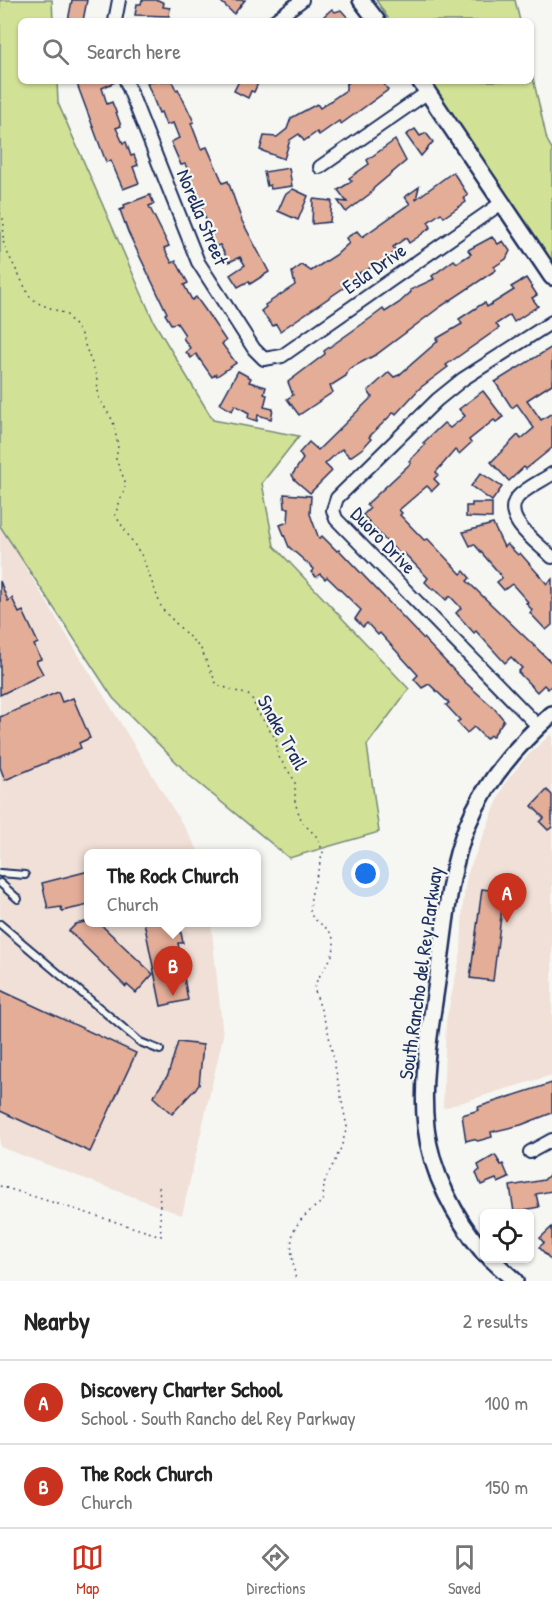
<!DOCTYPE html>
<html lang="en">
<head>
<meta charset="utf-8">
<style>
	body { margin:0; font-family:"Patrick Hand",sans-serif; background:#f6f6f6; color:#222 }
	.controls { position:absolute; right:18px; bottom:18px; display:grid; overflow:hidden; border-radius:9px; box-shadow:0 2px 4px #0004 }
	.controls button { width:54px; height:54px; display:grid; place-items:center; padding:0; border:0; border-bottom:2px solid #e0e0e0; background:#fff; color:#222; font:30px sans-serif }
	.you { position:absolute; left:366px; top:874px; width:21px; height:21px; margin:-15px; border:4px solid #fff; border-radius:50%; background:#1a73e8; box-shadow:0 0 0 9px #1a73e833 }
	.badge { display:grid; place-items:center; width:39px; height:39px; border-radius:50%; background:#c8321e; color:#fff; font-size:20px; font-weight:700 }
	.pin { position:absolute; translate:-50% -50px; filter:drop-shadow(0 2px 3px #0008) }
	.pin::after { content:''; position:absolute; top:32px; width:21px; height:18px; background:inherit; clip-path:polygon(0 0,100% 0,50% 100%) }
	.popup { position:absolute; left:84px; top:849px; width:177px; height:78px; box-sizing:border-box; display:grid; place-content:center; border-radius:9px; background:#fff; filter:drop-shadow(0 2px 4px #0005); font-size:20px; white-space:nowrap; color:#767676 }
	.popup b { font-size:22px; color:#222 }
	.popup::after { content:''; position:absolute; left:50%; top:100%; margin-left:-12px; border:12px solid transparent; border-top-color:#fff }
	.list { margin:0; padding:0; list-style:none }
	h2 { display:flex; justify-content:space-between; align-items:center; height:78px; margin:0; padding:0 24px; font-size:26px }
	h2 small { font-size:20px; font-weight:400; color:#767676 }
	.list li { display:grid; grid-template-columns:39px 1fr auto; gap:18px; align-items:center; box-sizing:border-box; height:84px; padding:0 24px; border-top:2px solid #e0e0e0 }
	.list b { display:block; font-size:22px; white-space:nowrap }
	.list p { margin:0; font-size:20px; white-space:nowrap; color:#767676 }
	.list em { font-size:20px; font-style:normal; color:#767676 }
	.icon { flex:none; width:33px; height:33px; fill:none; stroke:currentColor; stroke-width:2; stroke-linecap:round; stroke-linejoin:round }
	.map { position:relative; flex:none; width:552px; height:1281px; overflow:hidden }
	.search { position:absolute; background:#fff; box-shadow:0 2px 4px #0004; left:18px; right:18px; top:18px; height:66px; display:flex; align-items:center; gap:15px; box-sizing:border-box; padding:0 21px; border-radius:9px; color:#767676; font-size:22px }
	.sheet { height:246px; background:#fff }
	nav { display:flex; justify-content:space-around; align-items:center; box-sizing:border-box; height:84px; border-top:2px solid #e0e0e0; background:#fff; font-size:16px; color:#767676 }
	nav a { display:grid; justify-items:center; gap:3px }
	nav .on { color:#c8321e }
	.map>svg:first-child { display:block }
	.built { fill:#f0e0d7 }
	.green { fill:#d1e296; stroke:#76887a; stroke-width:1.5 }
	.building { fill:#e3ad98; stroke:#1b2f5e; stroke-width:1.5 }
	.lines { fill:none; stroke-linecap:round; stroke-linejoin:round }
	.service-casing { stroke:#1b2f5e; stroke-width:10 }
	.minor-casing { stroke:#1b2f5e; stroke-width:16 }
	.tertiary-casing { stroke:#1b2f5e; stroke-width:20 }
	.path { stroke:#1b2f5e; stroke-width:1.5; stroke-dasharray:1.5 4.5; stroke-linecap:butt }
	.service { stroke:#f6f6f2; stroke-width:6 }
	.minor { stroke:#f6f6f2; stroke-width:12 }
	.tertiary { stroke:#f6f6f2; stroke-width:15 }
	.labels { text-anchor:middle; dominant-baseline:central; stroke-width:4.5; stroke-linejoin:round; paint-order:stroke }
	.street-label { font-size:20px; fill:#1b2f5e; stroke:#f6f6f2 }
</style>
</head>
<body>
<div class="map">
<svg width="552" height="1281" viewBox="0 0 552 1281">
	<rect width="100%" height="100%" fill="#f6f6f2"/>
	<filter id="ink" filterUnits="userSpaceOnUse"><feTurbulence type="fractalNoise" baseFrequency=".0167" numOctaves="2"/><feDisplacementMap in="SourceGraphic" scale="12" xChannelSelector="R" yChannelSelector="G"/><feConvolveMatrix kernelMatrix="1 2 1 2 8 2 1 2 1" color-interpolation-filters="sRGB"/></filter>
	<g filter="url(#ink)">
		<g class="built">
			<polygon points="0,526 200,853 89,854 89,922 211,923 223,1036 182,1215 0,1147"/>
			<polygon points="552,733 552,1075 443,1108 446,1021 461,952 463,903 467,875 505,783 526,757"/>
		</g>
		<g class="green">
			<polygon points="0,0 52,0 53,21 21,21 21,81 57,81 58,103 154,322 213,420 299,436 262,483 274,546 409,689 367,745 379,832 289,858 190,776 113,698 0,526"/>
			<polygon points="376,0 515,0 520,21 390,21"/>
			<polygon points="531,69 547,140 552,149 552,263 430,81 531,81"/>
		</g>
		<g class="building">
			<polygon points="72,0 87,0 83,21 68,21"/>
			<polygon points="142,0 158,0 164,3 163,7 170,8 169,16 135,15 137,4 141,4"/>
			<polygon points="219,0 245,0 234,14"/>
			<polygon points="332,9 335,12 341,10 351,21 326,21 324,16"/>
			<polygon points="87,81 117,81 102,88 107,104 112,102 116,112 121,126 116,128 123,143 126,142 131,156 134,155 138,165 133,167 139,183 123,189 111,161 106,162 77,84"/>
			<polygon points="151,81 172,81 176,90 178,89 194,122 191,123 201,149 207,147 223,183 228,181 242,221 269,272 250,284 249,281 238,287 230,275 245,265 240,257 229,262 220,245 214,247 209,238 212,237 200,203 196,205 186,180 192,178 185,164 181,165 171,142 179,138 173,123 166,125 161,112 159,113 147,83"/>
			<polygon points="239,81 259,81 254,92 251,91 248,98 234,91"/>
			<polygon points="351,81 382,81 388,90 341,124 339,121 319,135 317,132 304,141 299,134 290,140 284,159 260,150 264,136 277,137 287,129 291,118 317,104 320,108 346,90 346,84"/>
			<polygon points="415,129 420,136 426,133 433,142 421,156 406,135"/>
			<polygon points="395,140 406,161 374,188 371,193 346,212 338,201 347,202 338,190 352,181 349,178 369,164 367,160"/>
			<polygon points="289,168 292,186 271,189 270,185 267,186 264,172"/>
			<polygon points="453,172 468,195 464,198 466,202 444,217 441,213 428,222 431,227 418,237 409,243 406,238 393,247 396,251 383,262 359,273 361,276 280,331 276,324 273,326 261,311 266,307 265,305 295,285 292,272 302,265 311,271 336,255 349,243 346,238 357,231 362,237 405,207 410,204 405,197 419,187 416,199"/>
			<polygon points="293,189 308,196 298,220 278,211 285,195"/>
			<polygon points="150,195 154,204 149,206 169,246 164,248 172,263 176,261 183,274 188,283 184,285 192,300 196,297 206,311 226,341 222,344 236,363 217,376 216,374 212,377 196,354 191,358 186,352 190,348 183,338 185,335 177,323 171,324 165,314 167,313 128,232 120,210 125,208 124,205"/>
			<polygon points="313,199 332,201 330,222 312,224"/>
			<polygon points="492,237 498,244 503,241 510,251 506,259 494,267 496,270 440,307 377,354 349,369 346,376 330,386 333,392 299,415 287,399 293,395 288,382 325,354 324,351 375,315 383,309 385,312 399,303 411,292 410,290 434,279 432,276 454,260 457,263 471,254 468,250"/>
			<polygon points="526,278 537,295 532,298 538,306 514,322 510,315 496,324 499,328 446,365 448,367 420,388 396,414 394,412 369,437 371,439 363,448 350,457 342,449 338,452 325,464 332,471 310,493 295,480 292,475 303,459 299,453 309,442 318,450 372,397 368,391 389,372 394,377 399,375 438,341 436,339 462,324 459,319 482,304 485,303 487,307 514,290 511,287"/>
			<polygon points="552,347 552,384 527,400 541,420 552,413 552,448 526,469 524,467 509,481 491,462 518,435 521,439 534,428 517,404 512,408 495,382"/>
			<polygon points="238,371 251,378 249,382 266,387 264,394 267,395 264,407 273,409 271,419 258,415 257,421 248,418 249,413 235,405 232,411 220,404"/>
			<polygon points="483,391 503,417 496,422 494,420 469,440 471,443 459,454 455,450 436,472 438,475 434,479 439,484 432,491 427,486 399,510 402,513 400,515 424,540 428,539 461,574 464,571 470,578 467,581 552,663 552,685 548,689 544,685 537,692 518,672 522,668 511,657 505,663 476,631 474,633 456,613 461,608 450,596 446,600 434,588 433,590 425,582 428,578 404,553 401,555 385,540 363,515 370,508 366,505 411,463 409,461 425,445 423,443 444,423 450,428 465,416 459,409"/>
			<polygon points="481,473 502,487 492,501 471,486"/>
			<polygon points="284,494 311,496 310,514 319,539 322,536 337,551 339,550 466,683 494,708 504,720 492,737 490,735 486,739 474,727 467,733 457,722 460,720 446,705 449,703 429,684 422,688 414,679 418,675 380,633 378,635 367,623 363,627 355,619 361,610 327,577 325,579 320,574 316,577 311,572 314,569 289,547 280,525 288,522 289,508 285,508"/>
			<polygon points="472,503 492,503 492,518 466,517 466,506 472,506"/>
			<polygon points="493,524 504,547 507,544 518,555 520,553 547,584 552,579 552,625 546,630 530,613 532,610 526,603 528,602 512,584 504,590 497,582 502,578 499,573 474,544 470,546 463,532"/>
			<polygon points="0,581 8,601 12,598 19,613 23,611 38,643 34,645 41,659 36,661 43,674 0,695"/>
			<polygon points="58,692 62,702 73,698 90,738 79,743 81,748 5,780 0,767 0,717"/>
			<polygon points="547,790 552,795 552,827 548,830 540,822 544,818 532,806"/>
			<polygon points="89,871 89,905 62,911 61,907 48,909 42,883"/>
			<polygon points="482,889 504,892 493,981 470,978"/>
			<polygon points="89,921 98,922 153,974 136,993 127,985 126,987 69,931 76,924"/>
			<polygon points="144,922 179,922 183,943 178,943 188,1000 161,1006"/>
			<polygon points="0,990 136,1053 90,1152 0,1111"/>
			<polygon points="178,1042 203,1045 199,1085 172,1114 153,1097 168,1075"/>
			<polygon points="552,1083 552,1113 521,1125 491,1132 492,1137 478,1141 473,1139 466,1141 462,1115 479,1110 478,1107"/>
			<polygon points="495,1155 501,1165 503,1164 509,1178 498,1183 496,1179 481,1185 476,1173 480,1170 478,1165"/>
			<polygon points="552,1172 552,1191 536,1194 539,1207 514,1212 510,1186 544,1180"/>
			<polygon points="552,1227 552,1261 539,1247 544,1243 540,1238"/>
		</g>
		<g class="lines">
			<g class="service-casing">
				<g id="service">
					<polyline points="0,873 25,875"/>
					<polyline points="0,883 18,899"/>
					<polyline points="0,924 140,1042 160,1050"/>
				</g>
			</g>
			<g class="minor-casing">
				<g id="minor">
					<polyline points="115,21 119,0"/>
					<polyline points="274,21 302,0"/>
					<polyline points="126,81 198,262 254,349 264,359 282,356 503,202"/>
					<polyline points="320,167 428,92"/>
					<path d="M 552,474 C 542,481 525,488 517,498 C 501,519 539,544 552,557"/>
					<polyline points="539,727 336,519 333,510 337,498 437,400 463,379 552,322"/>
					<polyline points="530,1152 552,1140"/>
				</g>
			</g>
			<g class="tertiary-casing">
				<g id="tertiary">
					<polyline points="361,0 377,21"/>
					<polyline points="420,81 552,277"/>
					<path d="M 484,1253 C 455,1218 431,1173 426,1127 C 420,1075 432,1020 439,968 C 446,921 449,871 467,826 C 485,782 517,745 552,714"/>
					<polyline points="490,1258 515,1281"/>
				</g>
			</g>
			<g class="path">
				<path d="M 0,213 L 4,221 L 3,241 L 7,252 L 30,297 L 40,304 L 66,314 L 80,332 L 96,374 L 99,398 L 113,421 L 118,446 L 116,459 L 126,484 L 115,515 L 142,556 L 162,609 L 201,649 L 217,685 L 251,696 L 257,711 L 276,739 L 278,756 L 295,781 L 295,803 L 302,822 L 317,837 L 323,852 L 311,896 L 310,913 C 315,923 328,926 332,936 C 341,955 318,972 314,988 L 328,1031 L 347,1127 L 341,1148 L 324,1183 L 323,1201 C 285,1228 289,1239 296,1281"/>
				<polyline points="0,1186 161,1236 159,1185"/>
			</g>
			<use href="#service" class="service"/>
			<use href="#minor" class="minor"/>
			<use href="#tertiary" class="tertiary"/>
		</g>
	</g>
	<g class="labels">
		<g class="street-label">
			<text transform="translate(203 217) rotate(67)">Norella Street</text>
			<text transform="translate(374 268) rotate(-35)">Esla Drive</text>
			<text transform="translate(384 540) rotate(46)">Duoro Drive</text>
			<text transform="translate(283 732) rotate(61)">Snake Trail</text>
			<text transform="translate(420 973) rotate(-82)">South Rancho del Rey Parkway</text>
		</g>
	</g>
</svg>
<div class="controls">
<button><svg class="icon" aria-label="locate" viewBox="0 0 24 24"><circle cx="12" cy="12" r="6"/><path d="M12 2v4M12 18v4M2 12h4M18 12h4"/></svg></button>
</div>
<div class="you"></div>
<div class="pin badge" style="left:507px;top:923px">A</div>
<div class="pin badge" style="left:173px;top:996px">B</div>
<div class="popup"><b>The Rock Church</b>Church</div>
<div class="search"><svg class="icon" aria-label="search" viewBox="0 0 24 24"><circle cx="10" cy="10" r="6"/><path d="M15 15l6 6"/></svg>Search here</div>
</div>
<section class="sheet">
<h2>Nearby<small>2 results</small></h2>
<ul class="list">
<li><span class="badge">A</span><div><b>Discovery Charter School</b><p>School · South Rancho del Rey Parkway</p></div><em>100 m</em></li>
<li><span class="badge">B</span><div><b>The Rock Church</b><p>Church</p></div><em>150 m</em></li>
</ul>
</section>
<nav>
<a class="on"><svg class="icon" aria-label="map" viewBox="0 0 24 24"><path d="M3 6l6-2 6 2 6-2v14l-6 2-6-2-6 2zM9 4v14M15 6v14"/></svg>Map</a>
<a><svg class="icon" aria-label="directions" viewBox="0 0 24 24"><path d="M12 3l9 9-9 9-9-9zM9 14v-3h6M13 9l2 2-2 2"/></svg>Directions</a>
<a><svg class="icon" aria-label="saved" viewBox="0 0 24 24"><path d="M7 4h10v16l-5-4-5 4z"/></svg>Saved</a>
</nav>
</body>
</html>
